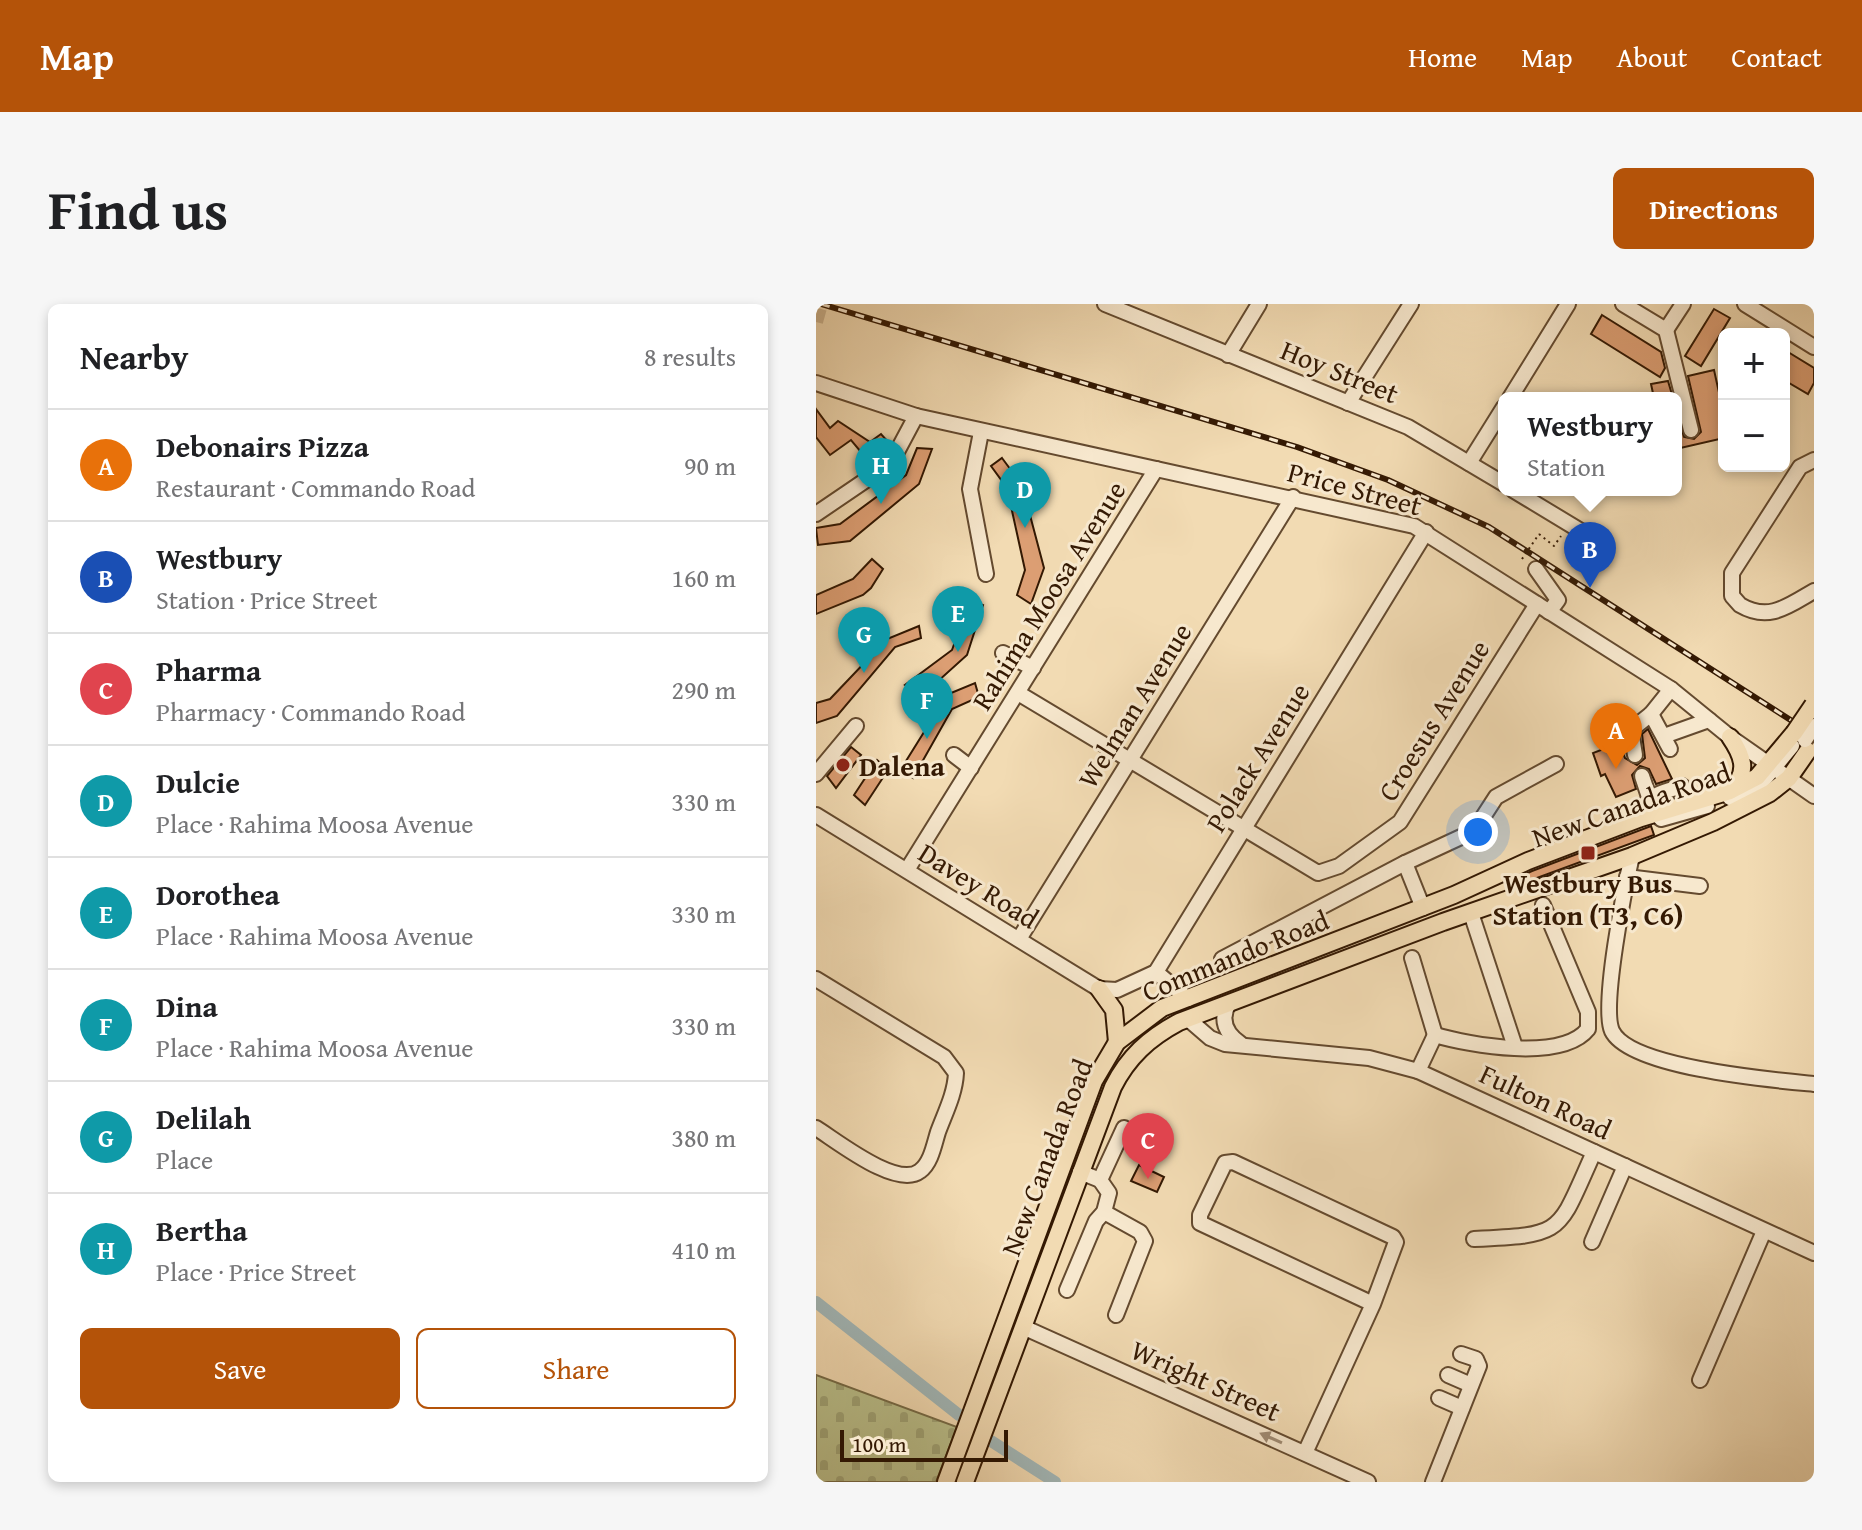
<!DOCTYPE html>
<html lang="en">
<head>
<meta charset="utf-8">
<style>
	body { margin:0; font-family:"Gentium Book Plus",serif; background:#f6f6f6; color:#202124 }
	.controls { position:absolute; right:24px; top:24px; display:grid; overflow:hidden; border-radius:12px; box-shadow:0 4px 12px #0003 }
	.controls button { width:72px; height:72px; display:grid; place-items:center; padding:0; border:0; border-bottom:2px solid #e0e0e0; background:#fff; color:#202124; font:40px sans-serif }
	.scale { position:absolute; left:24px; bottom:20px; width:168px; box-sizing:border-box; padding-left:8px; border:4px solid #341903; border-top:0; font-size:22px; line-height:28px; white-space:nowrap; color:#341903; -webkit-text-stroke:6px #f7e8ce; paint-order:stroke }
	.you { position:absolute; left:662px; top:528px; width:28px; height:28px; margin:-20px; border:6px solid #fff; border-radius:50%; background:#1a73e8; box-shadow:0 0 0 12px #1a73e833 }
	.badge { display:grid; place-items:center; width:52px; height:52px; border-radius:50%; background:#b45309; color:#fff; font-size:26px; font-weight:700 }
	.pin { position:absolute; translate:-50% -66px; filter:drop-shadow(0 2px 4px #0008) }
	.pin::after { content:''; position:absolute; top:42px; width:28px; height:24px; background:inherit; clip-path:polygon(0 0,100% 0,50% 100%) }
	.popup { position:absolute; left:682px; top:88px; width:184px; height:104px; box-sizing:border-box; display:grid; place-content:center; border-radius:12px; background:#fff; filter:drop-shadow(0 2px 6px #0005); font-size:26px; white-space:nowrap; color:#757577 }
	.popup b { font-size:30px; color:#202124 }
	.popup::after { content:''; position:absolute; left:50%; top:100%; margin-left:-16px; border:16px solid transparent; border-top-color:#fff }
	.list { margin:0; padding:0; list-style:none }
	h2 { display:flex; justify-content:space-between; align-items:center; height:104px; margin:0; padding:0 32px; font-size:34px }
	h2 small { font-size:26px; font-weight:400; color:#757577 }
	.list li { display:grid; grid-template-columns:52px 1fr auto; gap:24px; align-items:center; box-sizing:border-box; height:112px; padding:0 32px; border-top:2px solid #e0e0e0 }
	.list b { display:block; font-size:30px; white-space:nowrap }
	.list p { margin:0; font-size:26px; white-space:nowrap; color:#757577 }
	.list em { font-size:26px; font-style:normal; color:#757577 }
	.actions { display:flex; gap:16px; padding:24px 32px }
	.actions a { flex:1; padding:18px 0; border:2px solid #b45309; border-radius:12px; text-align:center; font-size:28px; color:#b45309 }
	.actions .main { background:#b45309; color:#fff }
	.map { position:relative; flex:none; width:998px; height:1178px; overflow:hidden; border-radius:12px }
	header { display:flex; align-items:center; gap:48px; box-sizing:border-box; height:112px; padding:0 40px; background:#b45309; color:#fff }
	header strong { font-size:38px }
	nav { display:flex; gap:44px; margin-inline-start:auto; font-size:28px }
	.intro { display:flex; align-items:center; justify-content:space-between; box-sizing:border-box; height:192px; padding:0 48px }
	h1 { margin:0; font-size:56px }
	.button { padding:20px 36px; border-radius:12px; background:#b45309; color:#fff; font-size:28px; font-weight:700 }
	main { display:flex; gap:48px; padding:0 48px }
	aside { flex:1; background:#fff; border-radius:12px; box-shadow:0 4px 12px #0003 }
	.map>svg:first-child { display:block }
	.cemetery { fill:url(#cemetery-stones); stroke:#776c48; stroke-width:2 }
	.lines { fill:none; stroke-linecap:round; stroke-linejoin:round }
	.canal { stroke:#a2b8b9; stroke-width:12 }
	.building { fill:#dc9e73; stroke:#341903; stroke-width:2 }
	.minor-tunnel { stroke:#ccb490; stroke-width:14; stroke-dasharray:14 7; stroke-linecap:butt }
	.minor-casing { stroke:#644a2f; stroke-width:18 }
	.major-casing { stroke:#341903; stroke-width:20 }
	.path { stroke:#341903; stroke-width:2; stroke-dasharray:2 4; stroke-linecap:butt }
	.minor { stroke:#f7e8ce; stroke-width:14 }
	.major { stroke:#f2dbb3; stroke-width:16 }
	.rail-casing { stroke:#341903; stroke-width:6 }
	.rail { stroke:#f7e8ce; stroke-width:3; stroke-dasharray:9; stroke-linecap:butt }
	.minor-bridge-casing { stroke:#644a2f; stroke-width:18; stroke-linecap:butt }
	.major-bridge-casing { stroke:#341903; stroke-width:20; stroke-linecap:butt }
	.path-bridge { stroke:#341903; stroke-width:2; stroke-dasharray:2 4; stroke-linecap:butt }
	.minor-bridge { stroke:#f7e8ce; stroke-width:14 }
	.major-bridge { stroke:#f2dbb3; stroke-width:16 }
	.oneway { fill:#9f8b73 }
	.poi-dot { fill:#8f2418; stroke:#f7e8ce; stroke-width:3 }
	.labels { text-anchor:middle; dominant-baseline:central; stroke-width:6; stroke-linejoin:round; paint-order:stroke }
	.street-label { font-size:28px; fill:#341903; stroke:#f7e8ce }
	.poi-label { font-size:28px; font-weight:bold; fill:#341903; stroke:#f7e8ce; text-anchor:start }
</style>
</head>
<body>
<header>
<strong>Map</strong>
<nav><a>Home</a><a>Map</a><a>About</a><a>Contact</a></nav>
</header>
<div class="intro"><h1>Find us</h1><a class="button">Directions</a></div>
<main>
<aside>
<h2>Nearby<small>8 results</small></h2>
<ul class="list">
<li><span class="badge" style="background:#e8710a">A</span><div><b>Debonairs Pizza</b><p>Restaurant · Commando Road</p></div><em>90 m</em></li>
<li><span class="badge" style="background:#1a4fb4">B</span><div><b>Westbury</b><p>Station · Price Street</p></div><em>160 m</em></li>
<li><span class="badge" style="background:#e0444e">C</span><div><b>Pharma</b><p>Pharmacy · Commando Road</p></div><em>290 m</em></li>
<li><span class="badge" style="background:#0f9aa8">D</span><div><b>Dulcie</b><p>Place · Rahima Moosa Avenue</p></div><em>330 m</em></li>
<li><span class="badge" style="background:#0f9aa8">E</span><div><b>Dorothea</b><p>Place · Rahima Moosa Avenue</p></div><em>330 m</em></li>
<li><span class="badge" style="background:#0f9aa8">F</span><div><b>Dina</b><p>Place · Rahima Moosa Avenue</p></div><em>330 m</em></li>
<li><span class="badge" style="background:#0f9aa8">G</span><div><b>Delilah</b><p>Place</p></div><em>380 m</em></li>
<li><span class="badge" style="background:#0f9aa8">H</span><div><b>Bertha</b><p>Place · Price Street</p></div><em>410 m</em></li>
</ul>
<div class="actions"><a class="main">Save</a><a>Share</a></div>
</aside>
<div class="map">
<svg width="998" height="1178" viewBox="0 0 998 1178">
	<defs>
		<pattern id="cemetery-stones" width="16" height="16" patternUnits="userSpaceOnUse" patternTransform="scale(2)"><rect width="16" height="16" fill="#bac08c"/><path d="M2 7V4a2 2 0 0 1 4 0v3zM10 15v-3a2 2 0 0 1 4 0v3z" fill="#a0a477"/></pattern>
	</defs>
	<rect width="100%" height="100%" fill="#f2dbb3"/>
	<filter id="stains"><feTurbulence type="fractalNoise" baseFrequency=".0025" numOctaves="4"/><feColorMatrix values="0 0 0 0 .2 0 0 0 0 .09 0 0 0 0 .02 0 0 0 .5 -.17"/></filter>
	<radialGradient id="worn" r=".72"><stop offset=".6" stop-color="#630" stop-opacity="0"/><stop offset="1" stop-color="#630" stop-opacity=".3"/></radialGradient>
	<polygon class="cemetery" points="0,1071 141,1123 120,1178 0,1178"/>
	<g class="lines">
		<g class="canal">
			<polyline points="0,998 143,1111"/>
			<polyline points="175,1137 239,1178"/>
		</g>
	</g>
	<g class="building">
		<polygon points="898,5 914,14 885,62 869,52"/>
		<polygon points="786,11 845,48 849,64 844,73 775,30"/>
		<polygon points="972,48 998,64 998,79 992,90 968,76 968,55"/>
		<polygon points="898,66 908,111 908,134 860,145 860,107 868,133 878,135 885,128 872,72"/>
		<polygon points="852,77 857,94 838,94 835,80"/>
		<polygon points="0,105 14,124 22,117 54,138 65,130 74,140 55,160 35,136 14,151 0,133"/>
		<polygon points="101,144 116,145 103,180 34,237 2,241 0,224 24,220 90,171"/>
		<polygon points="186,154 206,181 228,264 215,300 201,291 209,266 191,184 175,162"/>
		<polygon points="56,255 67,265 55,284 47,291 0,310 0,291 37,275"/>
		<polygon points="154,296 167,301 151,351 100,397 97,386 89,381 136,346"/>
		<polygon points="103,322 105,334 79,343 21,412 0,419 0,399 14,395 71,335"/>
		<polygon points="159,379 163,393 136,405 97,474 90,469 85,465 128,396 133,398 135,389"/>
		<polygon points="832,425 856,475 840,480 833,465 824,462 816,471 820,485 800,493 789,470 785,472 777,449 803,439 809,454 821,461 829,454 826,430"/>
		<polygon points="35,443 45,451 20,484 11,472"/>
		<polygon points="61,456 72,466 49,501 38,491"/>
		<polygon points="835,522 838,531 710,578 707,571 716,567"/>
		<polygon points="323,861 348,873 341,888 315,877"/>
	</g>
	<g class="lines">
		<polyline class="minor-tunnel" points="0,18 5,0"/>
		<g class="minor-casing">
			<g id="minor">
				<polyline points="289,0 592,123 688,180"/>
				<polyline points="807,0 850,26 875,126"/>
				<polyline points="929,0 998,43"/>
				<polyline points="850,26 867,0"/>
				<polyline points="412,51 443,0"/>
				<polyline points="0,79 100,112 598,222 855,385 914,433 998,492"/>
				<polyline points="694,94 752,0"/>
				<polyline points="532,99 595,0"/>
				<polyline points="165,128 154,185 170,270"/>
				<path d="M 998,156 L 984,163 L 916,269 L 916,292 L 924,301 C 953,318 972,302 998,287"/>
				<polyline points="653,159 688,103"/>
				<polyline points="697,186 783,238"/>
				<polyline points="0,210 75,159 100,112"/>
				<polyline points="720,265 742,296 733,308"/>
				<polyline points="187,349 217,364"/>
				<polyline points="202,389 502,569 523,562 584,518 721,300"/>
				<polyline points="835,410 854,445"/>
				<polyline points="848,432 893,416"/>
				<polyline points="138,451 155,464"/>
				<polyline points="819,451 815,426 835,410 855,385"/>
				<polyline points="0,470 40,422"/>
				<polyline points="826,472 833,493"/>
				<polyline points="914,494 947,477 976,442"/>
				<polyline points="0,511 283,685 301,686 340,668 610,228"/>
				<path d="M 825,514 C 827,490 846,489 866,482 L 873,500"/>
				<polyline points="845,515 891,502"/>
				<path d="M 816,552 C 809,582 785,702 796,727 C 814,764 957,776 998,780"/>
				<polyline points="91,566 340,165"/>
				<polyline points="811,573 884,582"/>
				<polyline points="607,604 589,559 658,527 680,493 740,460"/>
				<polyline points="655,609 699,743"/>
				<polyline points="203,635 477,193"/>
				<polyline points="596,654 619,731"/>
				<polyline points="406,655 589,559"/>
				<polyline points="340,668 372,695"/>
				<path d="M 0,675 L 128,753 L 140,769 C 139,790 129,809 122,828 C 118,841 115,859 104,867 C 81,885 21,837 0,824"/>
				<path d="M 413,699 C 403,716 410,730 425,740"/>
				<polyline points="372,715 394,734 409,740 553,754 602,767 998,949"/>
				<path d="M 602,767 L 619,731 C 653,741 746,758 772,725 L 772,708 L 727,601"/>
				<polyline points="284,876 308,824"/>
				<polyline points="288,908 324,928 329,937 300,1011"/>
				<path d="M 658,935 C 750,931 741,930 778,848"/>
				<polyline points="776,938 809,862"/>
				<polyline points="251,986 280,917 288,908 293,889 284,876 264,868"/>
				<polyline points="207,1023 552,1178"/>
				<polyline points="632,1071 655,1081"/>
				<polyline points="884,1076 948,927"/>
				<polyline points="623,1094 646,1104"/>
				<polyline points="489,1149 557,1000 580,938 577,933 417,858 409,859 384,911 384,919 557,1000"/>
				<polyline points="617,1178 663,1062 660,1055 645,1050"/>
			</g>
		</g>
		<g class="major-casing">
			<g id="major">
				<path d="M 914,433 C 927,452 933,468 915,486"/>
				<polyline points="283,685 298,706 301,738"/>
				<polyline points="130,1178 278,777 301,738 346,704 638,591 712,557 825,514 914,487 941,473 978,429"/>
				<path d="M 149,1178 L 297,783 C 312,753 333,734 363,718 L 627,618 L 816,552 L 897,518 L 954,489 L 973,474 L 998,438"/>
			</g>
		</g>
		<polyline class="path" points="723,230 738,242 745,232"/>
		<use href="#minor" class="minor"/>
		<use href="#major" class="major"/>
		<g class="rail-casing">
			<polyline id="rail" points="5,0 481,143 572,176 673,223 998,431"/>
		</g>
		<use href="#rail" class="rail"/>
		<g class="minor-bridge-casing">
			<polyline id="minor-bridge" points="989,436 998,422"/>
		</g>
		<g class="major-bridge-casing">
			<polyline id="major-bridge" points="978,429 997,401"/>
		</g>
		<polyline class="path-bridge" points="706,255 723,230"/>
		<use href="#minor-bridge" class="minor-bridge"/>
		<use href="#major-bridge" class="major-bridge"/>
	</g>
	<defs><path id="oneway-solid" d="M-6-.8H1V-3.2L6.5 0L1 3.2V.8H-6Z" transform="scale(2)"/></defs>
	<use class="oneway" href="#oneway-solid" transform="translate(455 1134) rotate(-156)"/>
	<g class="poi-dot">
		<circle cx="27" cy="461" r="8"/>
		<rect x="764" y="541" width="16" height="16" rx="4"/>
	</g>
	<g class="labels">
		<g class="street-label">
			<text transform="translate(524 67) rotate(22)">Hoy Street</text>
			<text transform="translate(539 184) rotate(15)">Price Street</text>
			<text transform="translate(232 291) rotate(-58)">Rahima Moosa Avenue</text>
			<text transform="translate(318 401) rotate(-58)">Welman Avenue</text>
			<text transform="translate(617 416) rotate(-58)">Croesus Avenue</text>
			<text transform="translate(441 453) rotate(-58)">Polack Avenue</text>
			<text transform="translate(815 500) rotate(-19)">New Canada Road</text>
			<text transform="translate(163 581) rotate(32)">Davey Road</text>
			<text transform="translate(419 651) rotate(-22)">Commando Road</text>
			<text transform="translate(730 797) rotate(25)">Fulton Road</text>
			<text transform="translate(230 853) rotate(-69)">New Canada Road</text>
			<text transform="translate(390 1076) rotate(24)">Wright Street</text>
		</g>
		<g class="poi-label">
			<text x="43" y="461">Dalena</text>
			<text x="772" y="578" text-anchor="middle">Westbury Bus<tspan x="772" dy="32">Station (T3, C6)</tspan></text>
		</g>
	</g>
	<rect width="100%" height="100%" filter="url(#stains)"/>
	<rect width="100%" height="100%" fill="url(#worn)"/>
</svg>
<div class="controls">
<button>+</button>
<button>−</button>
</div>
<div class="scale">100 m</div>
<div class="you"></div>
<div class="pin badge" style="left:800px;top:465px;background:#e8710a">A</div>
<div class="pin badge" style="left:774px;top:284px;background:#1a4fb4">B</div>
<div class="popup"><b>Westbury</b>Station</div>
<div class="pin badge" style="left:332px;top:875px;background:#e0444e">C</div>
<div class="pin badge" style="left:209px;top:224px;background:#0f9aa8">D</div>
<div class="pin badge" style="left:142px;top:348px;background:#0f9aa8">E</div>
<div class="pin badge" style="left:111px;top:435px;background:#0f9aa8">F</div>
<div class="pin badge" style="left:48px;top:369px;background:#0f9aa8">G</div>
<div class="pin badge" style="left:65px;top:200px;background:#0f9aa8">H</div>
</div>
</main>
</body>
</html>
